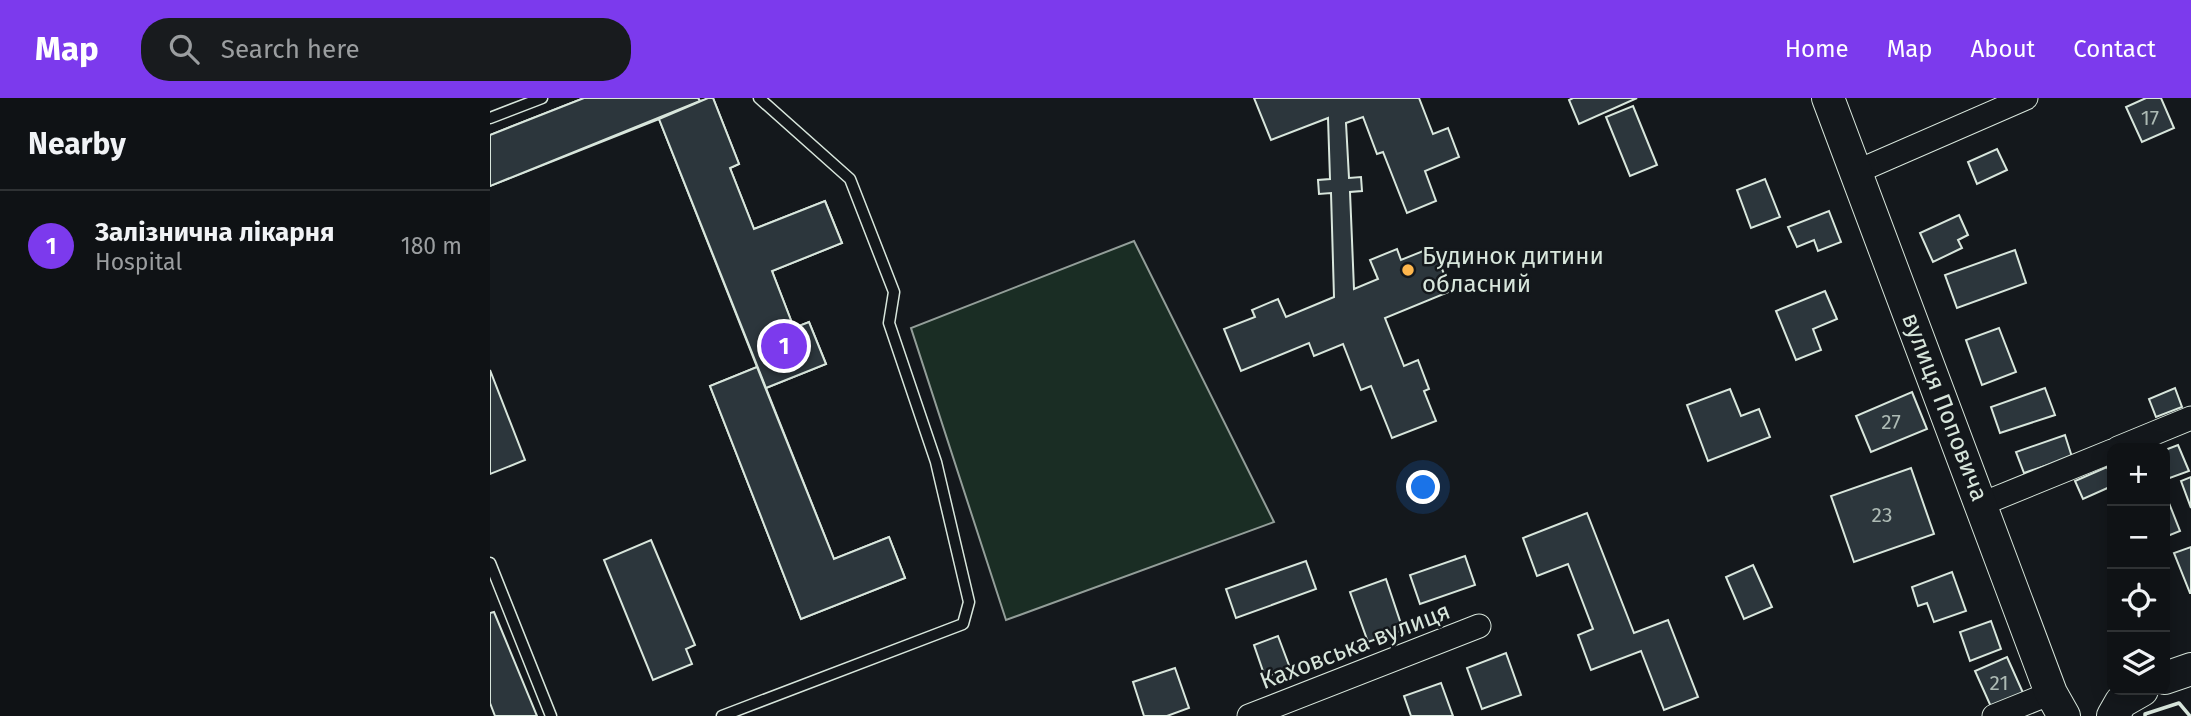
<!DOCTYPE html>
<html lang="en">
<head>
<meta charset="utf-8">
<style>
	body { margin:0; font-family:"Fira Sans",sans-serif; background:#181b1e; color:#f1f3f6 }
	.controls { position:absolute; right:21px; bottom:21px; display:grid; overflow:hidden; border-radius:14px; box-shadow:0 4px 18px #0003 }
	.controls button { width:63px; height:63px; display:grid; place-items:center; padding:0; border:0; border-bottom:2px solid #2f3234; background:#0f1215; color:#f1f3f6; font:35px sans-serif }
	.you { position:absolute; left:934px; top:390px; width:24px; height:24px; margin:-18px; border:5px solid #fff; border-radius:50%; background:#1a73e8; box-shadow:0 0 0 10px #1a73e833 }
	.badge { display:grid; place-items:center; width:46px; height:46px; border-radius:50%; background:#7c3aed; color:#fff; font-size:23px; font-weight:700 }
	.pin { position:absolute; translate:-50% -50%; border:4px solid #fff; box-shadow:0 2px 7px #0006 }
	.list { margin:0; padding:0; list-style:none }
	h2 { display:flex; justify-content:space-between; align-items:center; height:91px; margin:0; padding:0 28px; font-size:30px }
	h2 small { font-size:23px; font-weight:400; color:#9b9ea0 }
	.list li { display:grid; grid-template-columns:46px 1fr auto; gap:21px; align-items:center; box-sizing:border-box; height:112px; padding:0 28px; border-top:2px solid #2f3234 }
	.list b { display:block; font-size:26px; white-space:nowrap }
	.list p { margin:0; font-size:23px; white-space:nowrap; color:#9b9ea0 }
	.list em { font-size:23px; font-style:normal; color:#9b9ea0 }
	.icon { flex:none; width:38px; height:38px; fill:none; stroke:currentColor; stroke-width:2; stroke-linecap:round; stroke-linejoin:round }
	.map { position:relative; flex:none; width:1701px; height:618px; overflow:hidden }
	header { display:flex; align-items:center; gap:42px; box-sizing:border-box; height:98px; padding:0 35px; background:#7c3aed; color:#fff }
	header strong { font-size:33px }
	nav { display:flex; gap:38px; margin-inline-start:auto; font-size:24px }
	.search { width:490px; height:63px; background:#181b1e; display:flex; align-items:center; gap:18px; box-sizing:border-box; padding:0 24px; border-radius:28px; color:#9b9ea0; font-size:26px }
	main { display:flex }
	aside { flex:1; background:#0f1215 }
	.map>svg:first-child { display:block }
	.green { fill:#1a2d24; stroke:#939e99; stroke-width:2 }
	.building { fill:#2c363c; stroke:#d8e6dc; stroke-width:2 }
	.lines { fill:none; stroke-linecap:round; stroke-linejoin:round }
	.lane-casing { stroke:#d8e6dc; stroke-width:13 }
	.street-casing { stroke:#d8e6dc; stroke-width:25 }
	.secondary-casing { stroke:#d8e6dc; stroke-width:34 }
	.lane { stroke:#14181c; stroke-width:10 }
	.street { stroke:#14181c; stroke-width:23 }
	.secondary { stroke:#14181c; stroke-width:32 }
	.wall { stroke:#d8e6dc; stroke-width:3.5 }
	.poi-dot { fill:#ffb74d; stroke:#14181c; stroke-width:2.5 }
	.labels { text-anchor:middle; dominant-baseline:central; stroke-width:5; stroke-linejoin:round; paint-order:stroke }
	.number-label { font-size:21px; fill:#adbab4 }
	.poi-label { font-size:24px; fill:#d8e6dc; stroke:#14181c; text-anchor:start }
	.street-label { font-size:24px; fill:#d8e6dc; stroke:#14181c }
</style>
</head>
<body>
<header>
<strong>Map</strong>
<div class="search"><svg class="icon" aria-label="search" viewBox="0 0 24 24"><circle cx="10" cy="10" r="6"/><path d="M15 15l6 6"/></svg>Search here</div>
<nav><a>Home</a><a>Map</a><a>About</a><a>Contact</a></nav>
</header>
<main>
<aside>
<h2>Nearby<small></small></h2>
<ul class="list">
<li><span class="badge">1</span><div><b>Залізнична лікарня</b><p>Hospital</p></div><em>180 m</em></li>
</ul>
</aside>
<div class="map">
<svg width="1701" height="618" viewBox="0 0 1701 618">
	<rect width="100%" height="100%" fill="#14181c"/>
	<polygon class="green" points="644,143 784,424 516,522 421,230"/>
	<g class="building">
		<polygon points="94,0 208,0 210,3 223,0 249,66 240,70 264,131 335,103 352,145 282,173 304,230 319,224 336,266 276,290 344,461 399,439 415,480 311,521 220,288 267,269 169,21 0,88 0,37"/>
		<polygon points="94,0 208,0 210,3 0,88 0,37"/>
		<polygon points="218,0 223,0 249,66 240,70 264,131 335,103 352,145 282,173 304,230 319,224 336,266 276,290 169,21"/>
		<polygon points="764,0 929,0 943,36 958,30 969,59 935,73 946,103 917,115 893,54 887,56 873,19 856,25 859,80 871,79 872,93 860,94 864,191 888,181 880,162 907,151 911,162 943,149 961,193 895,220 914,268 928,262 939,291 934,293 946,323 902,340 881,288 871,292 853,246 824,258 819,245 751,273 734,231 765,219 762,212 788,201 796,219 844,199 841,95 829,96 828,82 840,81 838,20 781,42"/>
		<polygon points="1083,0 1147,0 1089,26 1079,2"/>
		<polygon points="1656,0 1671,0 1684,30 1652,44 1636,9"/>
		<polygon points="1143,8 1167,67 1140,78 1116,19"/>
		<polygon points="1507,51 1517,72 1487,86 1478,64"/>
		<polygon points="1275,81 1290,119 1261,130 1247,92"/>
		<polygon points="1339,113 1351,144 1328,153 1324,142 1307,149 1298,129"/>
		<polygon points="1469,117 1478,137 1468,142 1472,150 1443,164 1430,135"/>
		<polygon points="1525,152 1536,185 1467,210 1455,177"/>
		<polygon points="1335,193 1347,221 1323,231 1331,252 1306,262 1286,213"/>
		<polygon points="1509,230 1526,274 1492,287 1476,242"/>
		<polygon points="267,269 344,461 399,439 415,480 311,521 220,288"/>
		<polygon points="0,272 35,362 0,376"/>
		<polygon points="1555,290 1565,317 1510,335 1501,309"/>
		<polygon points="1685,290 1692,309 1666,319 1659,301"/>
		<polygon points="1240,291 1251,318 1269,311 1280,339 1218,363 1197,307"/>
		<polygon points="1422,294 1437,331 1381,354 1366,318"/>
		<polygon points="1575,337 1582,359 1534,375 1526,354"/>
		<polygon points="1688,347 1699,373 1677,381 1675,375 1675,352"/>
		<polygon points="1617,369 1622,381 1622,388 1593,401 1585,383"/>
		<polygon points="1421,370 1444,436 1364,464 1341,398"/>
		<polygon points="1701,379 1701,410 1691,383"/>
		<polygon points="1675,395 1690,433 1675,439"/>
		<polygon points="1097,415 1144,535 1178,522 1208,599 1174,612 1151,553 1101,572 1088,537 1103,531 1078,466 1047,478 1033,440"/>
		<polygon points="161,442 205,547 196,551 202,566 163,582 114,462"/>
		<polygon points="1701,449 1701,495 1700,495 1684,455"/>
		<polygon points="975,458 985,487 930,506 920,477"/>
		<polygon points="816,463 826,491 746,520 736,491"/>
		<polygon points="1263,467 1282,509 1254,521 1236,479"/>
		<polygon points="1462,474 1476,513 1444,524 1437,505 1428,508 1422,489"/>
		<polygon points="896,481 913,532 878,544 860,494"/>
		<polygon points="4,514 47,618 5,618 0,605 0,515"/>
		<polygon points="1501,523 1511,551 1480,563 1470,534"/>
		<polygon points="788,538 800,570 775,579 764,547"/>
		<polygon points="1016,555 1031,597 992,611 977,570"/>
		<polygon points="1517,559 1534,597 1502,611 1485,573"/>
		<polygon points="685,570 699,610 677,618 654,618 643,584"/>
		<polygon points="951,585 963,618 921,618 914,598"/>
	</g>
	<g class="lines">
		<g class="lane-casing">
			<g id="lane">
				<polyline points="0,20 52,0"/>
				<polyline points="0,465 61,618"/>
				<polyline points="232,618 473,526 479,504 446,364 399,225 404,194 360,81 269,0"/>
			</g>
		</g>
		<g class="street-casing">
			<g id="street">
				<polyline points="1366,74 1536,0"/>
				<polyline points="1628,350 1701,320"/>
				<polyline points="1492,406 1622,353"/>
				<polyline points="759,618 989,528"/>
				<polyline points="1504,618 1561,595"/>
			</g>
		</g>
		<g class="secondary-casing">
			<g id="secondary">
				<polyline points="1338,0 1561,595 1574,618"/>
				<polyline points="1675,580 1701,571"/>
				<polyline points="1623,618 1631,604 1652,592"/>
			</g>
		</g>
		<use href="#lane" class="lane"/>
		<use href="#street" class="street"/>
		<use href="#secondary" class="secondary"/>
		<polyline class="wall" points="1655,618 1655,616 1689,605 1700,618"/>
	</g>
	<circle class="poi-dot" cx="918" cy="172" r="7"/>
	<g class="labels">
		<g class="number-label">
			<text x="1660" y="20">17</text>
			<text x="1401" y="324">27</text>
			<text x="1392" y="417">23</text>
			<text x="1509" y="585">21</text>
		</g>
		<g class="poi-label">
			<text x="932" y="158">Будинок дитини<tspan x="932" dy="28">обласний</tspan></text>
		</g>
		<g class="street-label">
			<text transform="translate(1455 309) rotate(69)">вулиця Поповича</text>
			<text transform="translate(865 548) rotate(-21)">Каховська вулиця</text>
		</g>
	</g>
</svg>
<div class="controls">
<button>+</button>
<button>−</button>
<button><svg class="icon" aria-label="locate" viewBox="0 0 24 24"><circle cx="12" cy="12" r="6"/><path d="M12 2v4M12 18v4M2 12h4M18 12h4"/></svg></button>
<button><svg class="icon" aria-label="layers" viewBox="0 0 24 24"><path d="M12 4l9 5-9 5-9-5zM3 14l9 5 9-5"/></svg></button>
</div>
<div class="you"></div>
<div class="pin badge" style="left:294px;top:248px">1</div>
</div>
</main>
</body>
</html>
